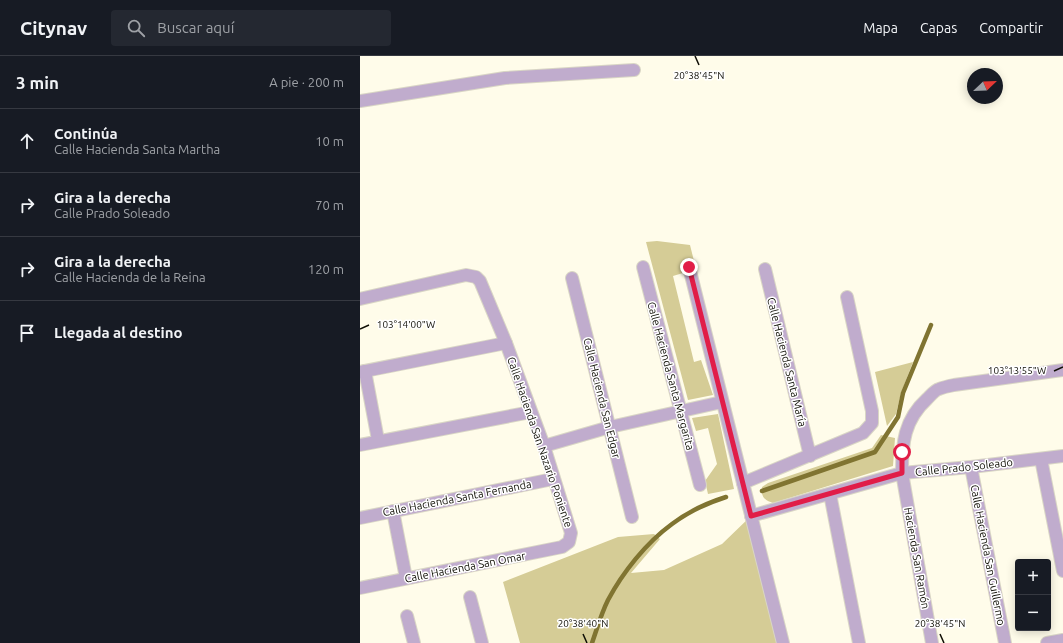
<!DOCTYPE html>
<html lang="es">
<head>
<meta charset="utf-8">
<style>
	body { margin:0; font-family:Ubuntu,sans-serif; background:#242831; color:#f1f3f6 }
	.controls { position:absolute; right:12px; bottom:12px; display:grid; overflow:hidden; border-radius:4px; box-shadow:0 2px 10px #0003 }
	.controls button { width:36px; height:36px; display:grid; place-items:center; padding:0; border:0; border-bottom:1px solid #363941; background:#171b24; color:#f1f3f6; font:20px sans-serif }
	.compass { position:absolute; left:607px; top:12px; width:36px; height:36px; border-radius:50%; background:#171b24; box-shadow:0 2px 10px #0003; rotate:67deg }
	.stop { position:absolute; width:12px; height:12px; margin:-9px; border:3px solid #e11d48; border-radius:50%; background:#fff }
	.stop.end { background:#e11d48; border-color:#fff; box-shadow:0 1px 4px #0008 }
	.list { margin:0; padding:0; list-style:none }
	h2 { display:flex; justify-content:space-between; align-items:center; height:52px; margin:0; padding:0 16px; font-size:17px }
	h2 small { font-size:13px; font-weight:400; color:#9ea1a6 }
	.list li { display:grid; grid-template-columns:26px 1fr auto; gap:12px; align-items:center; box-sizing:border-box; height:64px; padding:0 16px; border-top:1px solid #363941 }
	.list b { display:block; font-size:15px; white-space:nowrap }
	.list p { margin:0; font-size:13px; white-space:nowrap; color:#9ea1a6 }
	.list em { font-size:13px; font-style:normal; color:#9ea1a6 }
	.icon { flex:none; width:22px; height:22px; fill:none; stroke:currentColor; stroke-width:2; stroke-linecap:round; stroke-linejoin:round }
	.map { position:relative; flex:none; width:703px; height:587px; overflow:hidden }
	header { display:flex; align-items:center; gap:24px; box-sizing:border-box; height:56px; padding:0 20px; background:#171b24; border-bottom:1px solid #363941 }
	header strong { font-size:19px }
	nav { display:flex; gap:22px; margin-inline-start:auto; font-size:14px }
	.search { width:280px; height:36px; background:#242831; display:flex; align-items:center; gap:10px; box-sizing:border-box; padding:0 14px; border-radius:4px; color:#9ea1a6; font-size:15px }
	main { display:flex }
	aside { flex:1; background:#171b24 }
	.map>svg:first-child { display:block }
	.green { fill:#d5cc96 }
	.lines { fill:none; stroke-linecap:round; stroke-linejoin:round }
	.stream { stroke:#807431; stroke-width:4.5 }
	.street-casing { stroke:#d9d6c5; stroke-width:14 }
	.street { stroke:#c0accd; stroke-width:12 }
	.route { stroke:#e11d48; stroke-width:5 }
	.ticks { fill:none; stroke:#0f0e05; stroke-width:1.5 }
	.labels { text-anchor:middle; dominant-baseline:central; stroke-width:3; stroke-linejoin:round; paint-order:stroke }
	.street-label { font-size:11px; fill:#0f0e05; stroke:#fff }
	.ticks-label { font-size:10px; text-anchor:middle; fill:#0f0e05; stroke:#fff; stroke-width:3; stroke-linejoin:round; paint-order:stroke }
</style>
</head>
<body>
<header>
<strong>Citynav</strong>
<div class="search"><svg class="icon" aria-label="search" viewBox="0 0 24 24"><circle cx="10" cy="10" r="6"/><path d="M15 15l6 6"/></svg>Buscar aquí</div>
<nav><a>Mapa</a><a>Capas</a><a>Compartir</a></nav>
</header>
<main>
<aside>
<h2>3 min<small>A pie · 200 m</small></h2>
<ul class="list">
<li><svg class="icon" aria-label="ahead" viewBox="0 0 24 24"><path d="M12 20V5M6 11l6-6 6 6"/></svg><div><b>Continúa</b><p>Calle Hacienda Santa Martha</p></div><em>10 m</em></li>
<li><svg class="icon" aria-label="right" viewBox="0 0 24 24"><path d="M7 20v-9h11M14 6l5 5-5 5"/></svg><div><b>Gira a la derecha</b><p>Calle Prado Soleado</p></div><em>70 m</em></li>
<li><svg class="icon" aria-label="right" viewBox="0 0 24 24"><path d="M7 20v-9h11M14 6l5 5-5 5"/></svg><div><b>Gira a la derecha</b><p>Calle Hacienda de la Reina</p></div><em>120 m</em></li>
<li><svg class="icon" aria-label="arrive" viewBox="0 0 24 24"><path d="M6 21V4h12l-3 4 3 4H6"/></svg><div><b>Llegada al destino</b></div></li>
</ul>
</aside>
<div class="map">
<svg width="703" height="587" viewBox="0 0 703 587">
	<rect width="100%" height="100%" fill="#fffcea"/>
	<g class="green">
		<polygon points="297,185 330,189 334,205 321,208 323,217 313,220 334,306 341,304 353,339 328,344 286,186"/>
		<polygon points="553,306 541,337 536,358 527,370 515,316"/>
		<polygon points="358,358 374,433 348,438 345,425 357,408 348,372 336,375 332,362"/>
		<path d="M 521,379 L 535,382 L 533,410 L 413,447 C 404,444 401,441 402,431 L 408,427 L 512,392 Z"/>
		<polygon points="391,460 423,587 160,587 143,526 258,481 294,478 300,483 271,517 304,514 362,488"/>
	</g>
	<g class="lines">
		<g class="stream">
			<polyline points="402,435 515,396 538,361 543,337 571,269"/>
			<path d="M 232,587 C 237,573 241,558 248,544 C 263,516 286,487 312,468 C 328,456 347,447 366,441"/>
		</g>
		<g class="street-casing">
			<g id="street">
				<polyline points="0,45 145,22 274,14"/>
				<polyline points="283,211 340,429"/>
				<polyline points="329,211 423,587"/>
				<polyline points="405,213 450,400"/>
				<polyline points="212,222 272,461"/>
				<polyline points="0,243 106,219 116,221 120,225 146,287 184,390 211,477 209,486 202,491 0,532"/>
				<polyline points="5,315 18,384"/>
				<polyline points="0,316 146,287"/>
				<polyline points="0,389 171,356"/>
				<polyline points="184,390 250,371 362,346"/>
				<polyline points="681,403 703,515"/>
				<polyline points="611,411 645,587"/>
				<polyline points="383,427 503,377 512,367 512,355 487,241"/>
				<polyline points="470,438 499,587"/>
				<polyline points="33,455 46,522"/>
				<polyline points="391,460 542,417 611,411 703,400"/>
				<polyline points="0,462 193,423"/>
				<polyline points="110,541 122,587"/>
				<polyline points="47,560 54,587"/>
				<path d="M 572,587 L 542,417 C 542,387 544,364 567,343 C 571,339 575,334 579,333 C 584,331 589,330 594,329 L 703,314"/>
				<polyline points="687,587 703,584"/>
			</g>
		</g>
		<use href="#street" class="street"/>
	</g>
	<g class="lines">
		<polyline class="route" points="329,211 391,460 542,417 542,396"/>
	</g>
	<path class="ticks" d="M 335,0 L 339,9M 0,273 L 9,269M 694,315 L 703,311M 223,578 L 227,587M 580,578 L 584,587"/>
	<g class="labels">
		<g class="street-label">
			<text transform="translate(427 306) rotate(76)">Calle Hacienda Santa María</text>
			<text transform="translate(311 320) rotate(75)">Calle Hacienda Santa Margarita</text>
			<text transform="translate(242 342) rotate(76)">Calle Hacienda San Edgar</text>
			<text transform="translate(180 386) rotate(71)">Calle Hacienda San Nazario Poniente</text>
			<text transform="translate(604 411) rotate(-6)">Calle Prado Soleado</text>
			<text transform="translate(97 442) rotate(-11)">Calle Hacienda Santa Fernanda</text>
			<text transform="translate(628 499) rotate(79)">Calle Hacienda San Guillermo</text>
			<text transform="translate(557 502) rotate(80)">Hacienda San Ramón</text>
			<text transform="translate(105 511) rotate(-11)">Calle Hacienda San Omar</text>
		</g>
	</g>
	<g class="ticks-label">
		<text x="339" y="23">20°38'45"N</text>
		<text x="46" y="272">103°14'00"W</text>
		<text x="657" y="318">103°13'55"W</text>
		<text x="223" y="571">20°38'40"N</text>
		<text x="580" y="571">20°38'45"N</text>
	</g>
</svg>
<div class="controls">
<button>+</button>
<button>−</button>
</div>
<svg class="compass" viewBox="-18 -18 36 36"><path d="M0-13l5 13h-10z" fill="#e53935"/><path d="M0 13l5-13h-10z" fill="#9ea1a6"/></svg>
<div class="stop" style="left:542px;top:396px"></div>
<div class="stop end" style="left:329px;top:211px"></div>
</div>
</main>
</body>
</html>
